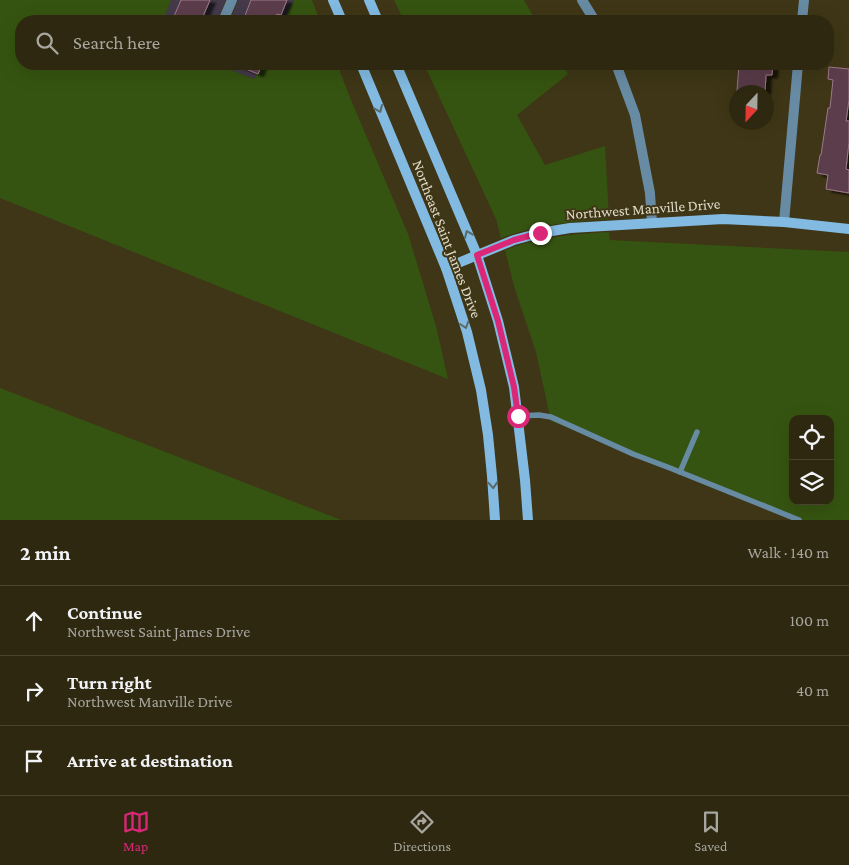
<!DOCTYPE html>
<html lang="en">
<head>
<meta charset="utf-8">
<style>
	body { margin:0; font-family:"Crimson Pro",serif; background:#3a341e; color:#f1f3f6 }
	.controls { position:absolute; right:15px; bottom:15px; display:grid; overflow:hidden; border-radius:10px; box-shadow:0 5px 20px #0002 }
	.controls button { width:45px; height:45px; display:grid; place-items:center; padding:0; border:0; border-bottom:1px solid #494430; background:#2e2810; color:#f1f3f6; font:25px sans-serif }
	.compass { position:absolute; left:729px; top:85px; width:45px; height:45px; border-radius:50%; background:#2e2810; box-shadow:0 5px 20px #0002; rotate:202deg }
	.stop { position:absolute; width:15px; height:15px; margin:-11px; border:4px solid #db2777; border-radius:50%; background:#fff }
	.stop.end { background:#db2777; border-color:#fff; box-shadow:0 1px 5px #0008 }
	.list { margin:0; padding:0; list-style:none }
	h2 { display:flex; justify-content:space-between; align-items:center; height:65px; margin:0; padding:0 20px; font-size:21px }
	h2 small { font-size:16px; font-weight:400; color:#a7a69f }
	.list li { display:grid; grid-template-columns:32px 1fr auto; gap:15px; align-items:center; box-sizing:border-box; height:70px; padding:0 20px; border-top:1px solid #494430 }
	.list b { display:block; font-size:19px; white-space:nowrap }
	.list p { margin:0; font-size:16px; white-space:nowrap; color:#a7a69f }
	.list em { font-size:16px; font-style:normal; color:#a7a69f }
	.icon { flex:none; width:28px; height:28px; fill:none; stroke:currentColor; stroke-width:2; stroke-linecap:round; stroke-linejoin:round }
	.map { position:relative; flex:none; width:849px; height:520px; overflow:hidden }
	.search { position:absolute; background:#2e2810; box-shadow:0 5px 20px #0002; left:15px; right:15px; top:15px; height:55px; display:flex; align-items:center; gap:12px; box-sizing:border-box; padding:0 18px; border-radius:20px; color:#a7a69f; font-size:19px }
	.sheet { height:275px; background:#2e2810 }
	nav { display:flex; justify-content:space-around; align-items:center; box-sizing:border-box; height:70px; border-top:1px solid #494430; background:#2e2810; font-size:14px; color:#a7a69f }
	nav a { display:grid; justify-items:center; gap:2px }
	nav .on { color:#db2777 }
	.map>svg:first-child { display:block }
	.commercial { fill:#443a4a }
	.green { fill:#365411; fill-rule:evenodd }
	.building { fill:#5b3c4b; stroke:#9d798a; filter:url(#shadow) }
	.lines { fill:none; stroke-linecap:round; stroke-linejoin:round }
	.lane { stroke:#688ba4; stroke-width:5.5 }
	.street { stroke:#688ba4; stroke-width:10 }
	.secondary { stroke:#82bae2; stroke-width:10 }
	.oneway { stroke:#596b68 }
	.route { stroke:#db2777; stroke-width:6 }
	.labels { text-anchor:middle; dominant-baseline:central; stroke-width:4; stroke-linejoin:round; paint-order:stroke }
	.street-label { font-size:15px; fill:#e0dbc9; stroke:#3e3616 }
</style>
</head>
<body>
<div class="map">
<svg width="849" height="520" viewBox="0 0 849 520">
	<defs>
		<filter id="shadow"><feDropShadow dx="5.5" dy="3" stdDeviation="1" flood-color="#0009"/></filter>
	</defs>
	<rect width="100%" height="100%" fill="#3e3616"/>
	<g class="commercial">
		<polygon points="171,0 226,0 217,21 163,21"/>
		<polygon points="238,0 294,0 283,21 230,21"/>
		<polygon points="215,64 262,64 254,79"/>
	</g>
	<g class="green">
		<polygon points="0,0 171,0 163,21 21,21 21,64 215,64 254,79 262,64 337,64 351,100 408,234 436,326 448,379 0,198"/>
		<polygon points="294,0 312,0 320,21 283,21"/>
		<polygon points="394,0 524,0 536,21 404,21"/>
		<path d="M 424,64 L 562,64 L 568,74 L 517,115 L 545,165 L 605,146 L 609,219 C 572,221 536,225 501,238 L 496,219 Z"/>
		<path d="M 609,232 L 610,240 L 849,252 L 849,520 L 795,520 L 551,421 L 536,352 L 514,286 L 505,250 C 539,237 573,234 609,232 ZM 793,419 L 830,419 L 830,501 L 793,501 Z"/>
		<polygon points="0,388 341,520 0,520"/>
	</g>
	<g class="building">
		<polygon points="181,0 210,0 201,21 172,21"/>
		<polygon points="251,0 287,0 281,15 277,14 274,21 243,21"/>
		<polygon points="234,64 262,64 258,74"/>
		<polygon points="739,64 773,64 772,75 766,75 765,92 737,91"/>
		<polygon points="829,67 849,69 849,100 846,121 849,121 849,142 846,169 849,170 849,193 826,189 828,175 817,173 820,155 821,155 828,108 830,108 833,80 828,79"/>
	</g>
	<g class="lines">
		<g class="lane">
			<polyline points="518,416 539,415 551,417 633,454 670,468 799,520"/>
			<polyline points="680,472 697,432"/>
		</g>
		<g class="street">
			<polyline points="582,0 595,21"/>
			<polyline points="223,21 232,0"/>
			<polyline points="802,21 804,0"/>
			<polyline points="616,64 635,115 650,193 652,223"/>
			<polyline points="784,222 798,64"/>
		</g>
		<g class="secondary">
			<polyline points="333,0 342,21"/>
			<polyline points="369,0 378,21"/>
			<polyline points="361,64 446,268 467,332 481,390 488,435 492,476 495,520"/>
			<polyline points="396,64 477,255 498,321 514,387 525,480 528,520"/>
			<polyline points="446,268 514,240 540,233 570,228 723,219 784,222 849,229"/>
		</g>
	</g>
	<defs><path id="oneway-chevron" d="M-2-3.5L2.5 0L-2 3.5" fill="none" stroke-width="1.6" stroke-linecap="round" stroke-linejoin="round" transform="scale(1.25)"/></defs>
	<g class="oneway">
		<use href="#oneway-chevron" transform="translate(379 109) rotate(67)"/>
		<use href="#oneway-chevron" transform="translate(468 234) rotate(-113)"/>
		<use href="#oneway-chevron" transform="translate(465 325) rotate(72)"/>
		<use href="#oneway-chevron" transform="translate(493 485) rotate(86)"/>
	</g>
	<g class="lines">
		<polyline class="route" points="518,416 514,387 498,321 477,255 514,240 540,233"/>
	</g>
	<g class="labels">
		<g class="street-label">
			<text transform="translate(643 209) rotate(-4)">Northwest Manville Drive</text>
			<text transform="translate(447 239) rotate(69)">Northeast Saint James Drive</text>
		</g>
	</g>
</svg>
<div class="controls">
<button><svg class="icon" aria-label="locate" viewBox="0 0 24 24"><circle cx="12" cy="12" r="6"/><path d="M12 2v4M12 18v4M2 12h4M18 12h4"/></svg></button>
<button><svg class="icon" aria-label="layers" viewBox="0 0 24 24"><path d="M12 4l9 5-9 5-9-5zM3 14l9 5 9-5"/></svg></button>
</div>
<svg class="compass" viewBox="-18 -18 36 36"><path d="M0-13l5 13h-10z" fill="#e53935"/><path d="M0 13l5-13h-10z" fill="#a7a69f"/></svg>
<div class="stop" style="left:518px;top:416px"></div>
<div class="stop end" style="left:540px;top:233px"></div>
<div class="search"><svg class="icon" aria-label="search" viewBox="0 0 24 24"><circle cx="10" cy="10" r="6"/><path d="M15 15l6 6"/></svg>Search here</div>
</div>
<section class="sheet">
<h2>2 min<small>Walk · 140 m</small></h2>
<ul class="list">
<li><svg class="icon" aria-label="ahead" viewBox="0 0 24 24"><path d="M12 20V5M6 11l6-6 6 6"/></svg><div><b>Continue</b><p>Northwest Saint James Drive</p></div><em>100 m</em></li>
<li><svg class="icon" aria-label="right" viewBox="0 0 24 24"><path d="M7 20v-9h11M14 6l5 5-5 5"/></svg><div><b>Turn right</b><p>Northwest Manville Drive</p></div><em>40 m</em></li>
<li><svg class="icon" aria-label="arrive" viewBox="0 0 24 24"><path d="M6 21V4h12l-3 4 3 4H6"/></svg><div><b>Arrive at destination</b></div></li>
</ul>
</section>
<nav>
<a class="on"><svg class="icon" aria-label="map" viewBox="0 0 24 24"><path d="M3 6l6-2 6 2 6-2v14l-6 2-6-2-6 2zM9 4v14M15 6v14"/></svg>Map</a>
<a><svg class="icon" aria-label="directions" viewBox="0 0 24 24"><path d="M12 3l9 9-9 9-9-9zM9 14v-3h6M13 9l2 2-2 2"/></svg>Directions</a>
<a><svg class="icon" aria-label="saved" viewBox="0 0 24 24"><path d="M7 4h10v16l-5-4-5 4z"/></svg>Saved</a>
</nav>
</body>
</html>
